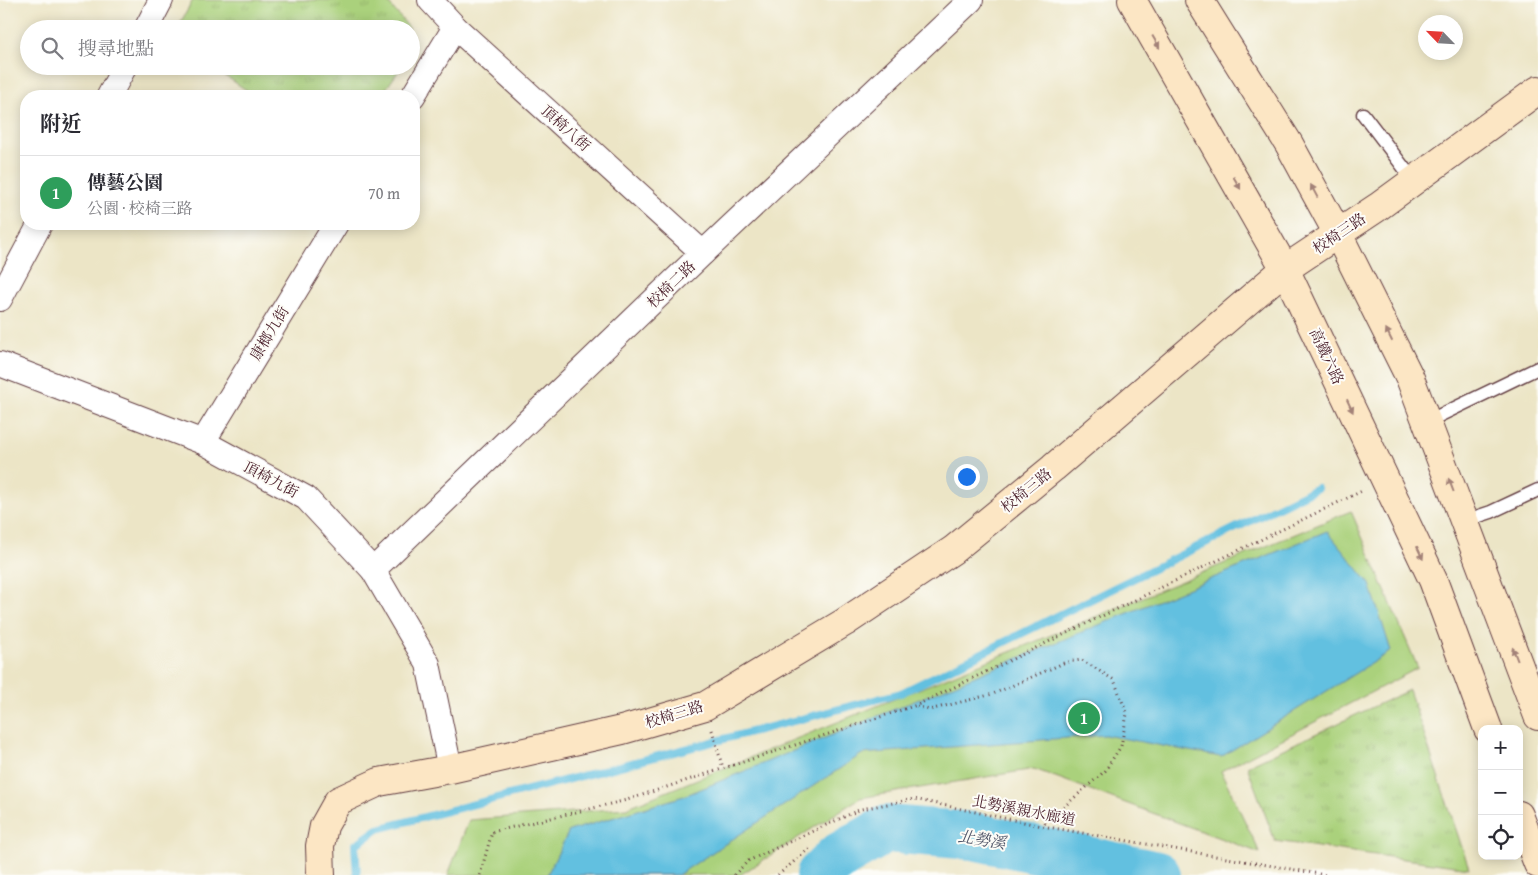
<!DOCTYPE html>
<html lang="zh-TW">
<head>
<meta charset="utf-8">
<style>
	body { margin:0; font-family:"Gentium Book Plus","Noto Serif TC",serif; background:#f7f7f7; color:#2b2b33 }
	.controls { position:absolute; right:15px; bottom:15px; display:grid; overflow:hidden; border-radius:10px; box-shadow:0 2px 12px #0003 }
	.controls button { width:45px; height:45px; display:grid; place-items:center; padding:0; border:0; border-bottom:1px solid #e1e1e2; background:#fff; color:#2b2b33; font:25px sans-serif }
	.compass { position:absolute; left:1418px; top:15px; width:45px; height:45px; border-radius:50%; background:#fff; box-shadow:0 2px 12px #0003; rotate:295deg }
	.you { position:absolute; left:966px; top:476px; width:18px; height:18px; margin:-12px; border:4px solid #fff; border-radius:50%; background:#1a73e8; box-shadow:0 0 0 8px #1a73e833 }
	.badge { display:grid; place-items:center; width:32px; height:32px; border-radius:50%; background:#c8321e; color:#fff; font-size:16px; font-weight:700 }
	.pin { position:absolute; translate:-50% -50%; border:2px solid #fff; box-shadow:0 1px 5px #0006 }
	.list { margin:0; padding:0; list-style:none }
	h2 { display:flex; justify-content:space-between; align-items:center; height:65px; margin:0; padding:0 20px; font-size:21px }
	h2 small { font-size:16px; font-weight:400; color:#7c7c81 }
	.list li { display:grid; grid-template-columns:32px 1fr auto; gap:15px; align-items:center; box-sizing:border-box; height:75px; padding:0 20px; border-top:1px solid #e1e1e2 }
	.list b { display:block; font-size:19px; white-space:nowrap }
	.list p { margin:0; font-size:16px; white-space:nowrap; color:#7c7c81 }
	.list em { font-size:16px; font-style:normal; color:#7c7c81 }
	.icon { flex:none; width:28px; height:28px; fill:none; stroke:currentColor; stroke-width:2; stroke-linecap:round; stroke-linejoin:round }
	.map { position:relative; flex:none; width:1538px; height:875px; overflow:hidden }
	.search { position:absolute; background:#fff; box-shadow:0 2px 12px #0003; left:20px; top:20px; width:400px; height:55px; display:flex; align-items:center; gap:12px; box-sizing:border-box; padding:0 18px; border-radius:28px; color:#7c7c81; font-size:19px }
	.panel { position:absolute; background:#fff; box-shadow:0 2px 12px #0003; left:20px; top:90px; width:400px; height:140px; border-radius:20px }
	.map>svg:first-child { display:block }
	.grass { fill:url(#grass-tufts); stroke:#7a7854 }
	.park { fill:#aad17c; stroke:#7a7854 }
	.water { fill:#62c0e0; stroke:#567086 }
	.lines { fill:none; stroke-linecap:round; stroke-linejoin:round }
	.stream { stroke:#62c0e0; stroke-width:8 }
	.river { stroke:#62c0e0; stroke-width:48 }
	.lane-casing { stroke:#623d42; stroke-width:15 }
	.street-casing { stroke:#623d42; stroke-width:26 }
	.secondary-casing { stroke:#623d42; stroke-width:30 }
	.path { stroke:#623d42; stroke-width:3; stroke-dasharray:1 4; stroke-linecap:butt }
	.lane { stroke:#fff; stroke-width:12 }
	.street { stroke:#fff; stroke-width:24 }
	.secondary { stroke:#fce6c4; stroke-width:28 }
	.oneway { fill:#a38278 }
	.labels { text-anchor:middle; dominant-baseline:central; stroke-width:4; stroke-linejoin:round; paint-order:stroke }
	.street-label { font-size:15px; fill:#4a1f2b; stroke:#fdfcf7 }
	.water-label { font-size:16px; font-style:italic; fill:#52576a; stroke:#fdfcf7 }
</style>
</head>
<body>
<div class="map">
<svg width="1538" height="875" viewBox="0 0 1538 875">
	<defs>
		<pattern id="grass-tufts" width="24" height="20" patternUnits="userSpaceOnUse" patternTransform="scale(1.25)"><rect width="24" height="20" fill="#aad17c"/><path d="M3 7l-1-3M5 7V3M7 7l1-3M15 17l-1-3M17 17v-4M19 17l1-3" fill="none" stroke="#94b36b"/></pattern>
	</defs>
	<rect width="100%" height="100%" fill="#fdfcf7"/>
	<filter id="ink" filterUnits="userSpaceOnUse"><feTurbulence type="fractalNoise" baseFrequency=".02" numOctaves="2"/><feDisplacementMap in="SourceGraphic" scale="10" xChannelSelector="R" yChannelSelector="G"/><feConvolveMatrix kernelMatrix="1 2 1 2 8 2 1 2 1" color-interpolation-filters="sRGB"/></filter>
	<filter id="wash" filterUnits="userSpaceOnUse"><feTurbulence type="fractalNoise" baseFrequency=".0096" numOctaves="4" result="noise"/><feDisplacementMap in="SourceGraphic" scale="20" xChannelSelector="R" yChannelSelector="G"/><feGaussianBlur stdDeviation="1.12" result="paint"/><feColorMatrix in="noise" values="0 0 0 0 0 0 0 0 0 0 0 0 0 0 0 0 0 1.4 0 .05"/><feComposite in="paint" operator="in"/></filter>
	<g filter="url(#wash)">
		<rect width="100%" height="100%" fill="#ece5c6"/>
		<g class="grass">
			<polygon points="193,0 386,0 410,29 177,29"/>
			<polygon points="211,66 402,66 381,96 255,96"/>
			<polygon points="1409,690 1469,868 1275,841 1247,766"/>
		</g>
		<polygon class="park" points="1351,511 1418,668 1221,771 1260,853 1034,769 860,798 740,875 448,875 469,820 626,808 1049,636"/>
		<polygon class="water" points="1327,531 1370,584 1391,651 1221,757 1105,735 862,754 678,875 547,875 569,831 684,796"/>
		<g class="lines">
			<polyline class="stream" points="357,875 355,845 378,829 901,693 1317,488"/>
			<polyline class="river" points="820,875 838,857 887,829 973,836 1157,875"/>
		</g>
	</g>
	<g filter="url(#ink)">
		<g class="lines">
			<g class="lane-casing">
				<g id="lane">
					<polyline points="1363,114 1414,181"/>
					<polyline points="1426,422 1538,368"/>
					<polyline points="1464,521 1491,512 1538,490"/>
				</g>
			</g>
			<g class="street-casing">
				<g id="street">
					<polyline points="430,0 455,27 703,253"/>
					<polyline points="146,29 161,0"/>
					<polyline points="109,96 125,66"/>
					<polyline points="413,96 455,27"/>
					<polyline points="0,299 40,224"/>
					<polyline points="0,364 203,442 306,498 373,570 428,664 450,769"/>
					<polyline points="203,442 336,224"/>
					<polyline points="373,570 703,253 971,0"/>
				</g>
			</g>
			<g class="secondary-casing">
				<g id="secondary">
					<polyline points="1132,0 1285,269 1433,580 1488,729"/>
					<polyline points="1199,0 1289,144 1338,234 1410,378 1538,716"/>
					<polyline points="1519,815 1538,864"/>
					<polyline points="321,875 320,846 324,826 338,801 379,782 450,769 622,730 705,706 845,622 953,550 1053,468 1285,269 1378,207 1538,90"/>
				</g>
			</g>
			<g class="path">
				<polyline points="917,706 929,710 993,694 1066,662 1082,660 1114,680 1127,714 1121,746 1105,771 1043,825"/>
				<polyline points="712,730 723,768"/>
				<polyline points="480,875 492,832 627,800 917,705 1362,491"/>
				<polyline points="734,875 748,861 861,809 914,799 1042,826 1325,875"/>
				<polyline points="778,875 810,848"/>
			</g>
			<use href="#lane" class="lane"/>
			<use href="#street" class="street"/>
			<use href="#secondary" class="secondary"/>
		</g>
		<defs><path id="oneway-solid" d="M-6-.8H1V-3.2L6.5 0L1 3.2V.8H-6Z" transform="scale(1.25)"/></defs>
		<g class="oneway">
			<use href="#oneway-solid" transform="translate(1156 42) rotate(60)"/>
			<use href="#oneway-solid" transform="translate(1237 183) rotate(60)"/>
			<use href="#oneway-solid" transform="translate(1314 191) rotate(-118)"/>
			<use href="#oneway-solid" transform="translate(1389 335) rotate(-116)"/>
			<use href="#oneway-solid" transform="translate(1350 406) rotate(65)"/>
			<use href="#oneway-solid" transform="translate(1451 485) rotate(-111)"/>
			<use href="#oneway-solid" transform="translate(1420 553) rotate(65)"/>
			<use href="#oneway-solid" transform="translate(1515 654) rotate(-111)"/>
		</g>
	</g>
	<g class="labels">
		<g class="street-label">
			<text transform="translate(566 128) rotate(42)">頂椅八街</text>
			<text transform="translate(1339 233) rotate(-34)">校椅三路</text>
			<text transform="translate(671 284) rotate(-44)">校椅二路</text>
			<text transform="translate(269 333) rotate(-59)">康榔九街</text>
			<text transform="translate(1327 356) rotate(65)">高鐵六路</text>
			<text transform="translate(271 479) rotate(28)">頂椅九街</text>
			<text transform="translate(1026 490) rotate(-39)">校椅三路</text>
			<text transform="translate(674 714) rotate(-17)">校椅三路</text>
			<text transform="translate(1024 810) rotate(11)">北勢溪親水廊道</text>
		</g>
		<g class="water-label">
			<text transform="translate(982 839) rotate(9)">北勢溪</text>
		</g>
	</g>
</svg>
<div class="controls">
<button>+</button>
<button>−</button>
<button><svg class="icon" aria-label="locate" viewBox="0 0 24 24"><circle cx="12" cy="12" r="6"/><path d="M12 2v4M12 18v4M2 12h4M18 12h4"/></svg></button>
</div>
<svg class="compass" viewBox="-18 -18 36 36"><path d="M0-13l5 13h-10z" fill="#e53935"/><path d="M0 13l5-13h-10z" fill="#7c7c81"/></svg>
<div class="you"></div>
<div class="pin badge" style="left:1084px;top:718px;background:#2e9e5b">1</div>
<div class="search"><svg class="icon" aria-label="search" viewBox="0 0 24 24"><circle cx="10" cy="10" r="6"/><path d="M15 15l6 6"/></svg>搜尋地點</div>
<section class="panel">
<h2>附近<small></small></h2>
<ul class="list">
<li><span class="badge" style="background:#2e9e5b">1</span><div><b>傳藝公園</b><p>公園 · 校椅三路</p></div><em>70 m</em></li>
</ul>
</section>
</div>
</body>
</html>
